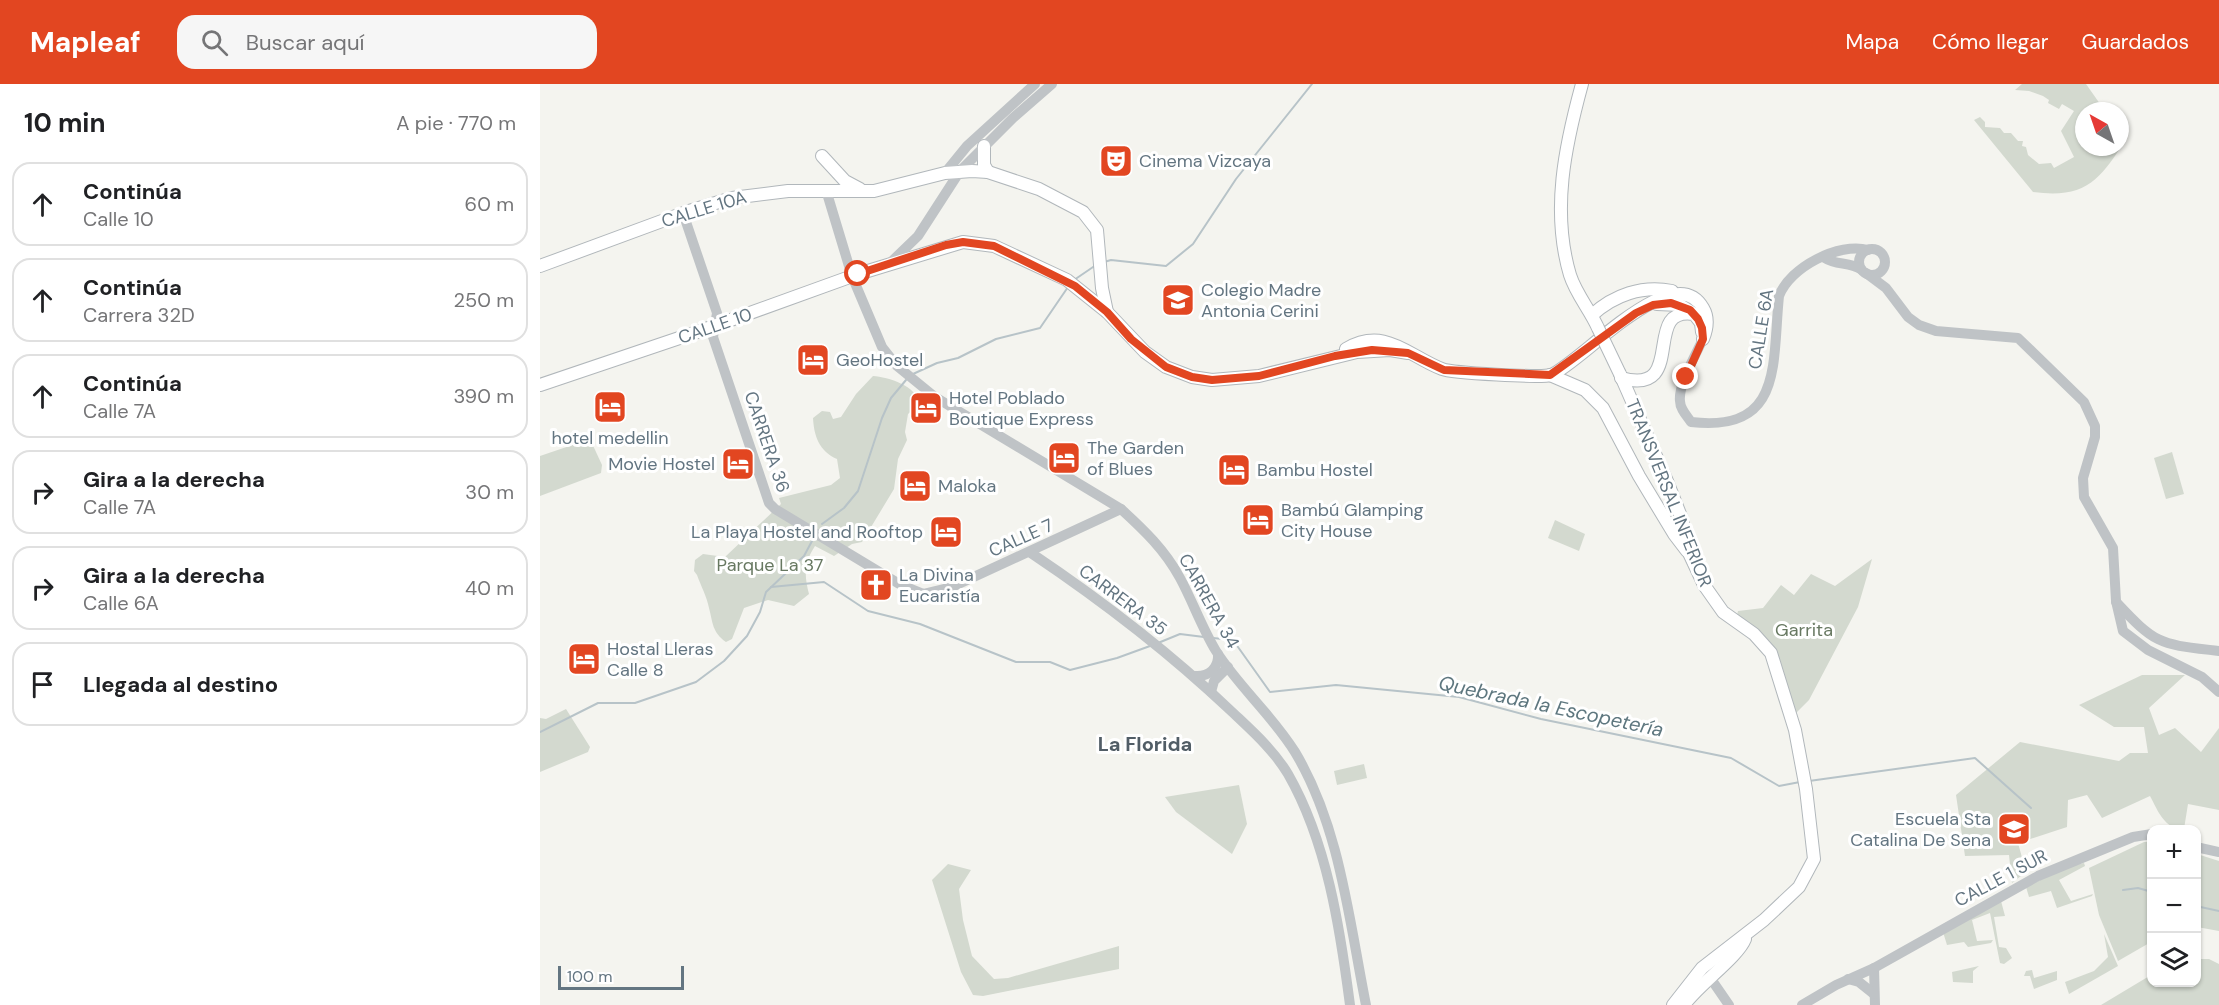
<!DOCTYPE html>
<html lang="es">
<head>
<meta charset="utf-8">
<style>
	body { margin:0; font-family:"DM Sans",sans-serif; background:#f6f6f6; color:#202124 }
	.controls { position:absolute; right:18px; bottom:18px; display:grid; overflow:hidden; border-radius:12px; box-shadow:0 2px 4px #0004 }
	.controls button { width:54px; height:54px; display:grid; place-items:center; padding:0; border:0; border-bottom:2px solid #e0e0e0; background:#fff; color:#202124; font:30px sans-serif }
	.compass { position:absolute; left:1535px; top:18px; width:54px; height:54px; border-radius:50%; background:#fff; box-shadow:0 2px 4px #0004; rotate:320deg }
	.scale { position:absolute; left:18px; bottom:15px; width:126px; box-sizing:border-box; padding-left:6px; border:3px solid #637581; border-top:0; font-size:16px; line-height:21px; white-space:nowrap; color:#637581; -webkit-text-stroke:4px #fff; paint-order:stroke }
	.stop { position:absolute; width:18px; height:18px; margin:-14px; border:4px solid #e24621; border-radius:50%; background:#fff }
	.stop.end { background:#e24621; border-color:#fff; box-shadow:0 2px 6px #0008 }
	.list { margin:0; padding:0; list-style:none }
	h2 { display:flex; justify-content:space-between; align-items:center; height:78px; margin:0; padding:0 24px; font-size:26px }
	h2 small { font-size:20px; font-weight:400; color:#757577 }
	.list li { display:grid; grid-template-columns:39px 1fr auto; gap:18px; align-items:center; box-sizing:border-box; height:84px; margin:0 12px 12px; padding:0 12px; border:2px solid #e0e0e0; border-radius:18px }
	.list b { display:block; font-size:22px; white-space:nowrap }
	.list p { margin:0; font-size:20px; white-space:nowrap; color:#757577 }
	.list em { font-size:20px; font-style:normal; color:#757577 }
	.icon { flex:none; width:33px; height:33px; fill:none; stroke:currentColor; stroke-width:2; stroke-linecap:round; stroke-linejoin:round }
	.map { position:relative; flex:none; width:1679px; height:921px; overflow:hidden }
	header { display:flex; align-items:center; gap:36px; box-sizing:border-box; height:84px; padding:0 30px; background:#e24621; color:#fff }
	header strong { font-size:28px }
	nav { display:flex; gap:33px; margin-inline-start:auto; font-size:21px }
	.search { width:420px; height:54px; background:#f6f6f6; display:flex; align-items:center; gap:15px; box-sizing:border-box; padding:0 21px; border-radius:18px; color:#757577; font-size:22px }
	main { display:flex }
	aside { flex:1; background:#fff }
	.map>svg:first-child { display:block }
	.green { fill:#d3d9cf }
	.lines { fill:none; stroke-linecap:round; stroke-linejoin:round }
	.stream { stroke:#b7c3c8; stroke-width:2 }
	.secondary-casing { stroke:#b1b7bb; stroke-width:14 }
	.tertiary { stroke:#bfc3c6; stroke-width:10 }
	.secondary { stroke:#fff; stroke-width:12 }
	.secondary-bridge-casing { stroke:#b1b7bb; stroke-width:14; stroke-linecap:butt }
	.secondary-bridge { stroke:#fff; stroke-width:12 }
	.route { stroke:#e24621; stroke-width:8 }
	.labels { text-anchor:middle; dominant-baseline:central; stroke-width:6; stroke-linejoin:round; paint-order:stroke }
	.poi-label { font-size:18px; fill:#637581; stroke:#fff; text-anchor:start }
	.street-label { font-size:18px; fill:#637581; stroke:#fff }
	.park-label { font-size:18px; fill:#677861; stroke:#fff }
	.water-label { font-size:20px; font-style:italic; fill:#5e777f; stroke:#fff }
	.neighbourhood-label { font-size:20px; font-weight:bold; fill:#515d66; stroke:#fff }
</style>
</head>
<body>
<header>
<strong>Mapleaf</strong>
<div class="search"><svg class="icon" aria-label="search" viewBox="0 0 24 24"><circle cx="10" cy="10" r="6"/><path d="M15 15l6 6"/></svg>Buscar aquí</div>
<nav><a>Mapa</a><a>Cómo llegar</a><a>Guardados</a></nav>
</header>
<main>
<aside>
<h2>10 min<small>A pie · 770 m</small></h2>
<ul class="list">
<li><svg class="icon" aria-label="ahead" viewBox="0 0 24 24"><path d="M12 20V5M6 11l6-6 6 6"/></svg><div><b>Continúa</b><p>Calle 10</p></div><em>60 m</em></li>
<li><svg class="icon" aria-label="ahead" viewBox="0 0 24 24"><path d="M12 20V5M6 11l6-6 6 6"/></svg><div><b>Continúa</b><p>Carrera 32D</p></div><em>250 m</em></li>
<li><svg class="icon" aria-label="ahead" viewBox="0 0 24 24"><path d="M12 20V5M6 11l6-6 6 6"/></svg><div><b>Continúa</b><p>Calle 7A</p></div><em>390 m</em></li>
<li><svg class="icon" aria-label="right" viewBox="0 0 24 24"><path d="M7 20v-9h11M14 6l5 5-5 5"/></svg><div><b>Gira a la derecha</b><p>Calle 7A</p></div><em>30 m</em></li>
<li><svg class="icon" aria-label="right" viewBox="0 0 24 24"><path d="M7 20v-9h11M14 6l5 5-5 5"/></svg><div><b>Gira a la derecha</b><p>Calle 6A</p></div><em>40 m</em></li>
<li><svg class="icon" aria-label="arrive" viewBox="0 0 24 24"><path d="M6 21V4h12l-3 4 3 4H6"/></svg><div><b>Llegada al destino</b></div></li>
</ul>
</aside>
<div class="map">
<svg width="1679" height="921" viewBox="0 0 1679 921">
	<rect width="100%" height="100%" fill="#f4f4ef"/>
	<g class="green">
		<path d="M 1482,0 L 1546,0 L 1565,27 L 1544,27 L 1544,63 L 1580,63 L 1580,46 L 1586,55 C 1560,96 1546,115 1493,108 L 1434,36 L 1440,33 L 1445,38 L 1445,43 L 1460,44 L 1464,49 L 1471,49 L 1478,57 L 1483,57 L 1482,62 L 1486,63 L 1488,71 L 1499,80 L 1511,79 L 1514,84 L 1534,73 L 1521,47 L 1534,27 L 1522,20 L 1519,25 L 1508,19 L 1509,16 L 1503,12 L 1489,7 L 1475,6 Z"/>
		<path d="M 333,292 C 348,293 378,302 379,320 L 368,330 L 365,348 L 367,356 L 358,375 L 354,405 L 322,458 L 312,460 L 294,472 L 275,462 C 264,479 264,491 269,510 L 254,522 L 228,516 L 204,524 L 192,555 L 186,558 C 172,548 173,539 169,524 C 167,513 161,502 157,491 L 154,487 L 155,476 L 163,470 L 185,473 L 241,420 L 239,414 L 291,401 L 300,394 L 297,375 C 279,367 274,352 273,334 L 282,327 L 290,328 L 293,335 L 301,333 L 316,310 Z"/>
		<polygon points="50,355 62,381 61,389 0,412 0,372"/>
		<polygon points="1632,368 1644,410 1626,415 1614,374"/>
		<polygon points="1015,436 1045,450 1039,467 1008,454"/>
		<polygon points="1332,475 1318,523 1269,616 1254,631 1245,593 1229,558 1196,535 1198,527 1223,524 1241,501 1254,511 1271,490 1295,502"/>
		<path d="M 1602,591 L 1645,591 L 1609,624 L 1619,651 L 1635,644 L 1661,668 L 1679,644 L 1679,726 L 1648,720 L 1644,745 C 1625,746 1618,727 1610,712 L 1562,734 L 1547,711 L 1528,716 L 1527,743 L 1478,759 L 1486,788 L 1472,799 L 1469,771 L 1425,772 L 1416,711 L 1480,658 L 1579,677 L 1590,669 L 1608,669 L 1604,643 L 1574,643 L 1539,621 Z"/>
		<polygon points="26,625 50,663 48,668 0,688 0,634 6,635"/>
		<polygon points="824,680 827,694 797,701 794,687"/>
		<polygon points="699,701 707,740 692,770 636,728 625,713"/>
		<polygon points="1604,758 1611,758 1611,858 1578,877 1559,831 1549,784"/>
		<polygon points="1657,770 1679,777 1679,847 1657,843"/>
		<polygon points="1544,779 1545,782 1519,796 1531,817 1553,810 1552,812 1517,824 1511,807 1489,813 1486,803 1527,783"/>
		<polygon points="408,780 431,786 419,805 423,836 432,872 454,895 468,894 579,862 579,885 443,912 433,911 421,888 392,796"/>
		<polygon points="1461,817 1465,832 1454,833 1459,863 1466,864 1472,874 1464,880 1460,879 1450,829 1432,836 1437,857 1453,856 1451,859 1428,863 1424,858 1407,861 1403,848"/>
		<polygon points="1564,850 1578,882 1529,910 1525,898 1554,887 1568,873"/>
		<polygon points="1657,875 1669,875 1679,880 1679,921 1561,921 1611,891 1612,898 1656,898"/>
		<polygon points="1439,882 1433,887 1433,899 1413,898 1412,888"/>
		<polygon points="1492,886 1494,894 1517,887 1517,896 1494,905 1490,892 1484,892 1486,887"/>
	</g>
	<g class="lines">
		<g class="stream">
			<polyline points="564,178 571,176 626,182 653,160 696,95 772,0"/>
			<polyline points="534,196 556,181"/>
			<polyline points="373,290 397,279 418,274 456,255 500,244 528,203"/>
			<polyline points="282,440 304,424 318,407 342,334 351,314 366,296"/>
			<polyline points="231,503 284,498 328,527 380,540 476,578 510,578 530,586 577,574 610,562"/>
			<polyline points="673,554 693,556 730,608 796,601 919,613 1001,635 1191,674 1239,702 1260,698"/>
			<polyline points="618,559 640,550 664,553"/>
			<polyline points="0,648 58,619 95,619 156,598 184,577 207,552 220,528 226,508 264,472 272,457"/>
			<polyline points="1269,697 1435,674 1491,724"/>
			<polyline points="1583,806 1598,804 1612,808"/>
			<polyline points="1656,822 1679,827"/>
		</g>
		<g class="secondary-casing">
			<g id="secondary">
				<path d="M 1042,0 C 1025,62 1011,127 1030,191 C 1036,210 1050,226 1058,244"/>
				<polyline points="444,62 444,81 448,88"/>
				<polyline points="282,72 305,97 320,105"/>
				<polyline points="0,182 149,127 192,114 248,107 334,107 405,89 432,87 448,88 499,105 543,128 557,146 562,204 567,228"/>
				<polyline points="1117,220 1140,221 1153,229"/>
				<path d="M 1052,231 C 1074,211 1102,201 1132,207"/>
				<path d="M 806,265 C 845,242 868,272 902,285 C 912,289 1002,294 1011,291 C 1042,278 1133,173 1163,224 C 1169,234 1167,245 1163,255"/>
				<polyline points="1080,290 1127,397 1142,435 1149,469 1164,501 1183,528 1214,550 1231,569 1255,646 1266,705 1274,775 1259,803 1224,836 1162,884 1133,921"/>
				<polyline points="1010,291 1045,306 1063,324 1099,392 1134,450 1147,467"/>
				<path d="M 1081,294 C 1149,313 1100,221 1154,230 L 1161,239 L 1162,248"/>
				<polyline points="0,301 163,246 318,190 423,158 454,162 527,196 567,228 605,268 626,283 652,293 672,296 719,292 817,268 850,266 868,269"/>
				<path d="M 1144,921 C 1158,901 1198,873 1205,855"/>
			</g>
		</g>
		<g class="tertiary">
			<polyline points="405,89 427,62 495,0"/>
			<path d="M 286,106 L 312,192 L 342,263 L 357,282 L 395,313 L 581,425 C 604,446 625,466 640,494 C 653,518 662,544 676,567 C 699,603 732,631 755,668 C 800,743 809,836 826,921"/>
			<polyline points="143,129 177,229 173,253 229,419 235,425 361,501 383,510 412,503 581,425"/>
			<circle cx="1332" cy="178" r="13"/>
			<path d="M 1285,174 C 1297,182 1309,177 1322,186"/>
			<polyline points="349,180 378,152 420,87 473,34 512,0"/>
			<polyline points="1326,189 1346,204 1368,233 1379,241 1396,247 1478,254 1544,318 1555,342 1555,353 1543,394 1544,413 1573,464 1576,517 1583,547 1608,566 1662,593 1679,608"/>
			<path d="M 1163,255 C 1156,270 1138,301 1140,317 C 1140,325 1147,332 1151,338 C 1244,349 1232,279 1239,212 C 1250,183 1299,158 1328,166"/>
			<path d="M 491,469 C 561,516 629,568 690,626 C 711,646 733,665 748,690 C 787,758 800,844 810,921"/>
			<path d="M 1576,518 C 1617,562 1620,560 1679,567"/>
			<path d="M 655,592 C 669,593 679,584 678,570"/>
			<polyline points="671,608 674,597 688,583"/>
			<polyline points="1656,763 1679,768"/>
			<polyline points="1334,884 1335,921"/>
			<polyline points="1169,892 1189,921"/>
			<polyline points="1308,895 1319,898 1334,910"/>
			<polyline points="1262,921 1296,901 1334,884 1498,792 1593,753 1612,750"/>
		</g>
		<use href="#secondary" class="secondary"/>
		<g class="secondary-bridge-casing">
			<polyline id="secondary-bridge" points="1058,244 1080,290"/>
		</g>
		<use href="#secondary-bridge" class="secondary-bridge"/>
	</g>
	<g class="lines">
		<polyline class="route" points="318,190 406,161 423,158 454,162 535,202 567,228 591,255 626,283 652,293 672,296 719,292 795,272 832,266 868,269 904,286 1010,291 1096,229 1113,221 1131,219 1150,226 1158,235 1162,244 1163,255 1146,293"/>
	</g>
	<defs>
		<g id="theatre-square" transform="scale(1.725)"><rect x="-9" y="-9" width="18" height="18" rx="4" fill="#e24621" stroke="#fff"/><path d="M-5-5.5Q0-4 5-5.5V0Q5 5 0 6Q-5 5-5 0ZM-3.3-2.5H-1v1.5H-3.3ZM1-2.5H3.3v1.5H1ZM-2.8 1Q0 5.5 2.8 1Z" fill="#fff"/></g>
		<g id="school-square" transform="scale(1.725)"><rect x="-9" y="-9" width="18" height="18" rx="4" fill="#e24621" stroke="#fff"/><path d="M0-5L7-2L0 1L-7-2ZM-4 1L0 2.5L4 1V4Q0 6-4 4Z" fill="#fff"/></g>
		<g id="hotel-square" transform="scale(1.725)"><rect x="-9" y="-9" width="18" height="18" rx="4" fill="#e24621" stroke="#fff"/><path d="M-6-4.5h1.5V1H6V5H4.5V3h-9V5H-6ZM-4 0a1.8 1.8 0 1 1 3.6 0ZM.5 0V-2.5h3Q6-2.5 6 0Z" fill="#fff"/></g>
		<g id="church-square" transform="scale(1.725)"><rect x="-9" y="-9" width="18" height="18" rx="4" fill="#e24621" stroke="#fff"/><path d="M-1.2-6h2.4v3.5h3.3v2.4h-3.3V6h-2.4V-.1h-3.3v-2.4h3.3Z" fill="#fff"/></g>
	</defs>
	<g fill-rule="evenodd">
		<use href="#theatre-square" x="576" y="77"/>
		<use href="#school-square" x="638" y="216"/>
		<use href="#hotel-square" x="273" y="276"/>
		<use href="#hotel-square" x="70" y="323"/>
		<use href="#hotel-square" x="386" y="324"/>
		<use href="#hotel-square" x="524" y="374"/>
		<use href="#hotel-square" x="198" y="380"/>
		<use href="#hotel-square" x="694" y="386"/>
		<use href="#hotel-square" x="375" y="402"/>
		<use href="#hotel-square" x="718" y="436"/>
		<use href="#hotel-square" x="406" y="448"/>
		<use href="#church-square" x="336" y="501"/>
		<use href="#hotel-square" x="44" y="575"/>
		<use href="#school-square" x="1474" y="745"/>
	</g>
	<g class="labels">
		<g class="poi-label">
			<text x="599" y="77">Cinema Vizcaya</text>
			<text x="661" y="206">Colegio Madre<tspan x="661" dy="21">Antonia Cerini</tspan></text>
			<text x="296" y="276">GeoHostel</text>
			<text x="409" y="314">Hotel Poblado<tspan x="409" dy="21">Boutique Express</tspan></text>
			<text x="70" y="354" text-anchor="middle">hotel medellin</text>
			<text x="547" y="364">The Garden<tspan x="547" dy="21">of Blues</tspan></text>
			<text x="175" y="380" text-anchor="end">Movie Hostel</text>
			<text x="717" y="386">Bambu Hostel</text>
			<text x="398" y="402">Maloka</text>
			<text x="741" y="426">Bambú Glamping<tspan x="741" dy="21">City House</tspan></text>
			<text x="383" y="448" text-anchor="end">La Playa Hostel and Rooftop</text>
			<text x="359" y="491">La Divina<tspan x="359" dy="21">Eucaristía</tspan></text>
			<text x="67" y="565">Hostal Lleras<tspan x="67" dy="21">Calle 8</tspan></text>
			<text x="1451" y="735" text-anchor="end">Escuela Sta<tspan x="1451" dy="21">Catalina De Sena</tspan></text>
		</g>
		<g class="street-label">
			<text transform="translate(164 125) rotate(-17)">CALLE 10A</text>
			<text transform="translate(175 242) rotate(-19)">CALLE 10</text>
			<text transform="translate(1221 245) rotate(-81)">CALLE 6A</text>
			<text transform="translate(227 358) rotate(71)">CARRERA 36</text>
			<text transform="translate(1129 409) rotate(68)">TRANSVERSAL INFERIOR</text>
			<text transform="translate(481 454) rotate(-24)">CALLE 7</text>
			<text transform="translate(583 516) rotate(37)">CARRERA 35</text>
			<text transform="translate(669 517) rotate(61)">CARRERA 34</text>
			<text transform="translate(1461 794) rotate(-28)">CALLE 1 SUR</text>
		</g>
		<g class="park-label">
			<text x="230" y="481">Parque La 37</text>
			<text x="1264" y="546">Garrita</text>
		</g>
		<g class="water-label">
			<text transform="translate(1011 622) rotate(12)">Quebrada la Escopetería</text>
		</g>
		<g class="neighbourhood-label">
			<text x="605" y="660">La Florida</text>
		</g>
	</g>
</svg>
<div class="controls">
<button>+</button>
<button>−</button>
<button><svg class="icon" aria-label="layers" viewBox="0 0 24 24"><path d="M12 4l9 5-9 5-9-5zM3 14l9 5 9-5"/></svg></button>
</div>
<svg class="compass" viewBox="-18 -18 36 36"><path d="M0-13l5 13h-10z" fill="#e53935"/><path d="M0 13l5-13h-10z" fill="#757577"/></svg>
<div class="scale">100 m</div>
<div class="stop" style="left:318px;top:190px"></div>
<div class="stop end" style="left:1146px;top:293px"></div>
</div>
</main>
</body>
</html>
